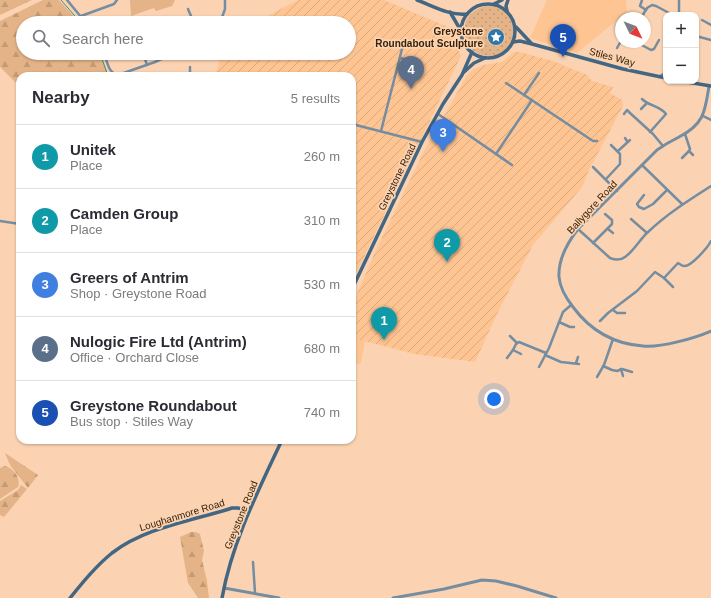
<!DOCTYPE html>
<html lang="en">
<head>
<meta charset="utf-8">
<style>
	body { margin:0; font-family:Helvetica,sans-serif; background:#f7f7f7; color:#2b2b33 }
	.controls { position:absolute; right:12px; top:12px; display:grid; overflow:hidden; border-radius:8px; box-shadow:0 1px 3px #0004 }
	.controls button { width:36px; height:36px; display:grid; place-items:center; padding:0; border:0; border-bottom:1px solid #e1e1e2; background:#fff; color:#2b2b33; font:20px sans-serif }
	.compass { position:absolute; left:615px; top:12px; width:36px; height:36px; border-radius:50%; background:#fff; box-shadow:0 1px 3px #0004; rotate:133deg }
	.you { position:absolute; left:494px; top:399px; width:14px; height:14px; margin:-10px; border:3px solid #fff; border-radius:50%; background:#1a73e8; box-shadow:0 0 0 6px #1a73e833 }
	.badge { display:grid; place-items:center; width:26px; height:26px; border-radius:50%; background:#db2777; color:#fff; font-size:13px; font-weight:700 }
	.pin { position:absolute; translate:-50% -33px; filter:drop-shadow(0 1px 2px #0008) }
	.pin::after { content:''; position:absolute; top:21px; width:14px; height:12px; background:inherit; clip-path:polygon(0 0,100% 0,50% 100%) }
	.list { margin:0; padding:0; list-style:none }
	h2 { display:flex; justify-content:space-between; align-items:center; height:52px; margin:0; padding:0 16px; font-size:17px }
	h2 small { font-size:13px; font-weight:400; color:#7c7c81 }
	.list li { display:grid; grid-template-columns:26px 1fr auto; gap:12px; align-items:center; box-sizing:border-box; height:64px; padding:0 16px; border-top:1px solid #e1e1e2 }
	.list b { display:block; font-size:15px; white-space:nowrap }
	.list p { margin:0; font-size:13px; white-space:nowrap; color:#7c7c81 }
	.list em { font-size:13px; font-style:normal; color:#7c7c81 }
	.icon { flex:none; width:22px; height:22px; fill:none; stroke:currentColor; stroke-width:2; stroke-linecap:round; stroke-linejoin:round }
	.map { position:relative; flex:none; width:711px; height:598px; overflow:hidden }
	.search { position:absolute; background:#fff; box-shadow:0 1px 3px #0004; left:16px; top:16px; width:340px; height:44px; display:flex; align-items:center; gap:10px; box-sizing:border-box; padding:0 14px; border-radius:22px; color:#7c7c81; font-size:15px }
	.panel { position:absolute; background:#fff; box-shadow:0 1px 3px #0004; left:16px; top:72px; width:340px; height:372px; border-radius:12px }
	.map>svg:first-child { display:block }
	.built { fill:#fec593 }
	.industrial { fill:url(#industrial-furrows) }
	.grass { fill:url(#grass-dots) }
	.forest { fill:url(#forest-firs) }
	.green { fill:#e4b387 }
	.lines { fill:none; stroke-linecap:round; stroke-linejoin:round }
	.stream { stroke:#349285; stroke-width:1 }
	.minor { stroke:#758da1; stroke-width:2.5 }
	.tertiary { stroke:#758da1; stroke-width:3 }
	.secondary { stroke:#436783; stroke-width:3.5 }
	.labels { text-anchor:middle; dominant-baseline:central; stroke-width:3.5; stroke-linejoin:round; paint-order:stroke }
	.poi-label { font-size:10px; font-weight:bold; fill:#392108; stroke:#fbd3b2; text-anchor:end }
	.street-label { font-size:10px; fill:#392108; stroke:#fbd3b2 }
</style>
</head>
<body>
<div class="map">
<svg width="711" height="598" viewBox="0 0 711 598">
	<defs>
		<pattern id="industrial-furrows" width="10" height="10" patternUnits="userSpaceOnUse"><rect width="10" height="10" fill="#fec593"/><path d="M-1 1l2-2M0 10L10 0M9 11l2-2" fill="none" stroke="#daa97d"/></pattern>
		<pattern id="grass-dots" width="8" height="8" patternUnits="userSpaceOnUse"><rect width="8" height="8" fill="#e4b387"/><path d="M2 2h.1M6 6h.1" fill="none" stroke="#c49a73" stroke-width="1.8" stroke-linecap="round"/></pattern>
		<pattern id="forest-firs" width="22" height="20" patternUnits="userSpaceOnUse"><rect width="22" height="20" fill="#e4b387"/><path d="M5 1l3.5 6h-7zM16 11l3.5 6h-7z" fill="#c49a73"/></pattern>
	</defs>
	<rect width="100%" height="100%" fill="#fbd3b2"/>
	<g class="built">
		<polygon points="547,0 626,0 627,12 577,53 530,38"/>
		<polygon points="352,338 365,341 361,363 358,364 352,363"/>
	</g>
	<g class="industrial">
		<polygon points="298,0 384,0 448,27 461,56 352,282 352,76 215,76 222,53 349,53 349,23 254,23"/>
		<polygon points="514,52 520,52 553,61 587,75 592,81 613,87 610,93 622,100 623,106 589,170 582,187 533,245 498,312 475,362 414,354 352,338 352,305 376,250 423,153 466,77 472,70 484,65 502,62"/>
	</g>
	<circle class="grass" cx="489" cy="31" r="25"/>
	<g class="forest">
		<polygon points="0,0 32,0 0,15"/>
		<polygon points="43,0 59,0 80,23 23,23 23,53 100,53 109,76 20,76 20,87 0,67 0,21"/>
		<polygon points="5,453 38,475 28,488 10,465"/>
		<path d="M 5,466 C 14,468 21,479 18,487 L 0,499 L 0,468 Z"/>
		<polygon points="21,485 27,489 4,517 0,515 0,501 18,490"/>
		<polygon points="191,532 196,532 200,534 204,551 202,560 207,581 209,598 198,598 188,583 180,537"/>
	</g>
	<polygon class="green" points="130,0 175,0 172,6 156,11 154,8 131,16"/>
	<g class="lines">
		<g class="stream">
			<polyline points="61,0 81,23"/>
			<polyline points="100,53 108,76"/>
		</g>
		<g class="minor">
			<polyline points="67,0 86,23"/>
			<polyline points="642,0 640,6 646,10"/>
			<polyline points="679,0 679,15"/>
			<polyline points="188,9 194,23"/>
			<polyline points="81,16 114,4 117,0"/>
			<polyline points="641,18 647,8 652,5 656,6 671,14 679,15"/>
			<polyline points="702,20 711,25"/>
			<polyline points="220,23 225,9 225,0"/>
			<polyline points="696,36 711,40"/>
			<polyline points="636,42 651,50 654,49 659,40"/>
			<polyline points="617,48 621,41"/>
			<path d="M 104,53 C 107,61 108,73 118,75 L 155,62 L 174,53"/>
			<polyline points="143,53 147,65"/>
			<polyline points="696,54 696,56"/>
			<polyline points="400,58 412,61"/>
			<polyline points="190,67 190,76"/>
			<polyline points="659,77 666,72"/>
			<polyline points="506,83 593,141 597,141"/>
			<polyline points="524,95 539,73"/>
			<path d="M 642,99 C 649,106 660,106 666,114 L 650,132"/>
			<polyline points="641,109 647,103"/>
			<polyline points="438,114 512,165"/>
			<polyline points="624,114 627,110 630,113 653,134 663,146"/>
			<polyline points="703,116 711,120"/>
			<polyline points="352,124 422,142"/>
			<polyline points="381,131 403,45"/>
			<polyline points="625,138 627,141"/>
			<polyline points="618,151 630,140"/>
			<polyline points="689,151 693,155"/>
			<polyline points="496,154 532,100"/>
			<polyline points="682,158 689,151 690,149 685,134"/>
			<polyline points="642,165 682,204"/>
			<polyline points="593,167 617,191"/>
			<polyline points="606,179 620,164 620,154 611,145"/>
			<polyline points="644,195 637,204 639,207 644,209 653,204 667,190"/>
			<polyline points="631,219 647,233"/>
			<polyline points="0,221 20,224"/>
			<path d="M 578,229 L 610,258 C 615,260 620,261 625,257 C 634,251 640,239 648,232 C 667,214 689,200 711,186"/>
			<polyline points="608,229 613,233"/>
			<polyline points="593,243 612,224 612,220 605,214"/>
			<polyline points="352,276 357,279"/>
			<polyline points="664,278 673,287"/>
			<polyline points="613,310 617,313 625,313"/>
			<path d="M 600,321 L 608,313 L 637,291 L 655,272 L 664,278 L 678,263 C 680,264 682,266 684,266 C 691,267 708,247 711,241"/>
			<polyline points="559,322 570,327 574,327"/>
			<polyline points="510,336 517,343"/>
			<polyline points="513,350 521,354"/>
			<polyline points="545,355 561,362 579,364"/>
			<polyline points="507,358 513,350 516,344 519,342 546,353"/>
			<polyline points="576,363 578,357"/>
			<polyline points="603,366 612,370 617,371 622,369 632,372"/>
			<polyline points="539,367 549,348 563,312 571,305"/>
			<polyline points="621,369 623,376"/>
			<polyline points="597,377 604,365 613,339"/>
			<polyline points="253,562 255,593"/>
		</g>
		<g class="tertiary">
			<path d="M 709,86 C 705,112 704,124 679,137 C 671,141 664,145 657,150 L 578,229 C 568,242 558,260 559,277 C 560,289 566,298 573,307 C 590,330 614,344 643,346 C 660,348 695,338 711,331"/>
			<polyline points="224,588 279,598"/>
			<polyline points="393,598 444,589 482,580 496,581 517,586 556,598"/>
		</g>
		<g class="secondary">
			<path d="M 417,0 C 433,6 450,16 467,14"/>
			<circle cx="488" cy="31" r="27"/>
			<polyline points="494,4 502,0"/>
			<polyline points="507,11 506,6 508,0"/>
			<polyline points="450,12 460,29"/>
			<polyline points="516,27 531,43"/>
			<polyline points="513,42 520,41 532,44 623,69 666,78"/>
			<polyline points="464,72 474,63 485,58"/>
			<polyline points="681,81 711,86"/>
			<polyline points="352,289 422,142 443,104 462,75 472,52"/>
			<path d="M 70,598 C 83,582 96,566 112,553 C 146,527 192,521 232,508 L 238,508 L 249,511"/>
			<path d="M 222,598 C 232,542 258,491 282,440"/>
		</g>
	</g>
	<defs>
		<g id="sight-disc" transform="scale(0.9)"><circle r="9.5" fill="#2c78ab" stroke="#fbd3b2"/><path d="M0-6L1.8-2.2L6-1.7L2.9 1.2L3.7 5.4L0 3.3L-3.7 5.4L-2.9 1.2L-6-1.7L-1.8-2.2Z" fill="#fff"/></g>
	</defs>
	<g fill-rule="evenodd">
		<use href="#sight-disc" x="496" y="37"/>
	</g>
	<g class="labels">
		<g class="poi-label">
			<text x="483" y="31">Greystone<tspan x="483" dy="12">Roundabout Sculpture</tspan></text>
		</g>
		<g class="street-label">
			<text transform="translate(612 57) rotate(15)">Stiles Way</text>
			<text transform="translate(397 177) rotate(-64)">Greystone Road</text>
			<text transform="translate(592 207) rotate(-47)">Ballygore Road</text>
			<text transform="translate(182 515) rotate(-17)">Loughanmore Road</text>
			<text transform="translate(241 515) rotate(-68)">Greystone Road</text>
		</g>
	</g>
</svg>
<div class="controls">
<button>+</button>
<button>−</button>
</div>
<svg class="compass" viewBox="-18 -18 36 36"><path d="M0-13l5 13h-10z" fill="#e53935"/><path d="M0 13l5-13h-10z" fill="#7c7c81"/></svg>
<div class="you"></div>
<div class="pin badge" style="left:384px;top:340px;background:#0f9aa8">1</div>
<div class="pin badge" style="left:447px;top:262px;background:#0f9aa8">2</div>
<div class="pin badge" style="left:443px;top:152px;background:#3f7fe0">3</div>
<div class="pin badge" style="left:411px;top:89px;background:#5c6f8a">4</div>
<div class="pin badge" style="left:563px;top:57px;background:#1a4fb4">5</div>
<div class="search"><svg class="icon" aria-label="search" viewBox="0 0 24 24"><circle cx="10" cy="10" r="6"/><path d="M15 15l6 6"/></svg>Search here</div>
<section class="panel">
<h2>Nearby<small>5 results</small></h2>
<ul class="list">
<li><span class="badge" style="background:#0f9aa8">1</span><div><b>Unitek</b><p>Place</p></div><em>260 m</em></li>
<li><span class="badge" style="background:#0f9aa8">2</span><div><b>Camden Group</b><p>Place</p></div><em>310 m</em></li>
<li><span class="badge" style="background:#3f7fe0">3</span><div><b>Greers of Antrim</b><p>Shop · Greystone Road</p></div><em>530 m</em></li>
<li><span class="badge" style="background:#5c6f8a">4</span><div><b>Nulogic Fire Ltd (Antrim)</b><p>Office · Orchard Close</p></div><em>680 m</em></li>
<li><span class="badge" style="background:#1a4fb4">5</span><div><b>Greystone Roundabout</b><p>Bus stop · Stiles Way</p></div><em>740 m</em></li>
</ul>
</section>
</div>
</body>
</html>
